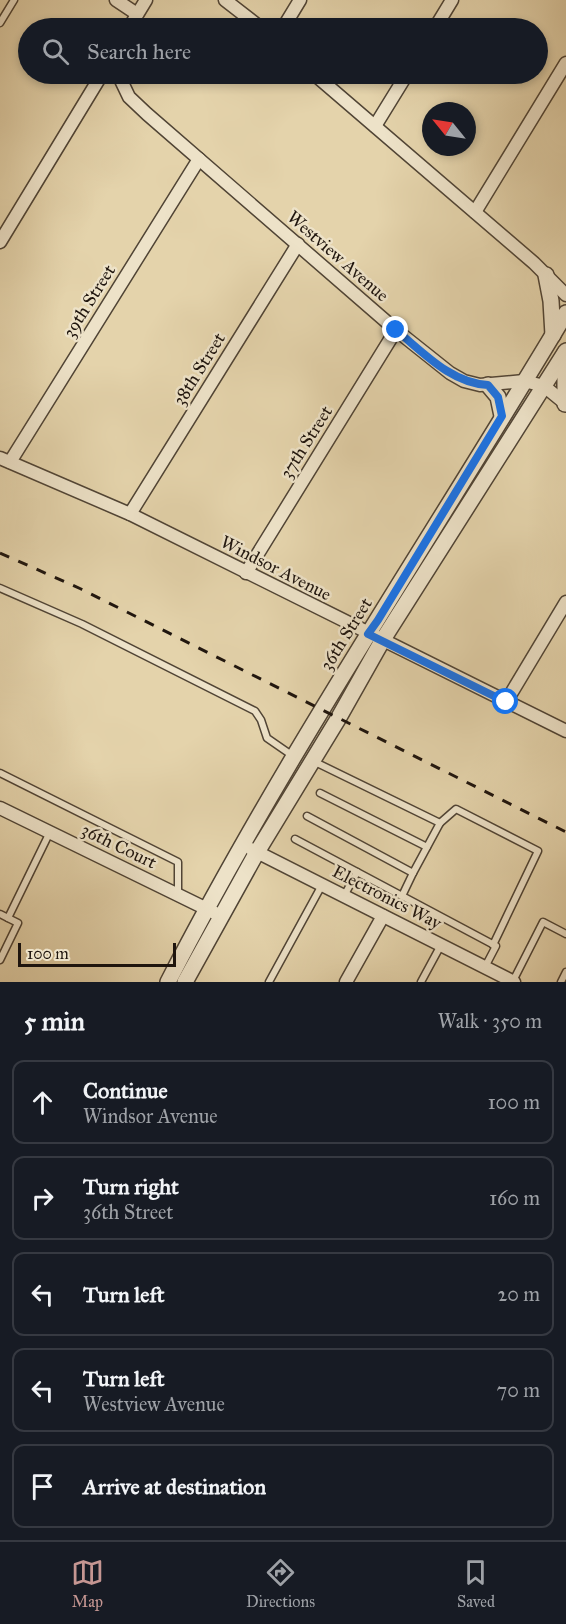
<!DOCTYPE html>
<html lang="en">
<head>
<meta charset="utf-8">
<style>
	body { margin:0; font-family:"IM FELL Great Primer",serif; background:#20242c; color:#f1f3f6 }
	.compass { position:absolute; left:422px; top:102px; width:54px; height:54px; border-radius:50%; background:#171b24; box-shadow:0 3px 9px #0003; rotate:300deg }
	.scale { position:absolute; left:18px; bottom:15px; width:158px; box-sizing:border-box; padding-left:6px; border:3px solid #1f150e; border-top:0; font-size:16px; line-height:21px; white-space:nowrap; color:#1f150e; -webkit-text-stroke:4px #ede2c8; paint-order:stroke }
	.stop { position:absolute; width:18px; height:18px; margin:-14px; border:4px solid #1a73e8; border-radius:50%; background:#fff }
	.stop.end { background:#1a73e8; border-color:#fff; box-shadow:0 2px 6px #0008 }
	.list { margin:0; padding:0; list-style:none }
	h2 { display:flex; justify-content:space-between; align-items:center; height:78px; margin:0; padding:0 24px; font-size:26px }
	h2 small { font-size:20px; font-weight:400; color:#9ea1a6 }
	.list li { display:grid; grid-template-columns:39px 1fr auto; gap:18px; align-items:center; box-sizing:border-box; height:84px; margin:0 12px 12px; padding:0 12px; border:2px solid #363941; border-radius:12px }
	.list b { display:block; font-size:22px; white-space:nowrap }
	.list p { margin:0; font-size:20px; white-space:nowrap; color:#9ea1a6 }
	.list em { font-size:20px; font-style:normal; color:#9ea1a6 }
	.icon { flex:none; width:33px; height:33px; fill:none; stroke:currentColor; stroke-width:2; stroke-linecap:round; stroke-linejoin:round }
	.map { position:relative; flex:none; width:566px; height:982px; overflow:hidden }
	.search { position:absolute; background:#171b24; box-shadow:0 3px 9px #0003; left:18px; right:18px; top:18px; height:66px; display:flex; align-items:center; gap:15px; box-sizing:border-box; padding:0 21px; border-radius:33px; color:#9ea1a6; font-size:22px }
	.sheet { height:558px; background:#171b24 }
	nav { display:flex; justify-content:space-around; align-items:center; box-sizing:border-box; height:84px; border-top:2px solid #363941; background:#171b24; font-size:16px; color:#9ea1a6 }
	nav a { display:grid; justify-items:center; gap:3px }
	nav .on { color:#c59692 }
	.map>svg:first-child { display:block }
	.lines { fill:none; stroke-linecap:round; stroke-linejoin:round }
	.service-casing { stroke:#504435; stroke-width:9 }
	.minor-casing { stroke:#504435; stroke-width:15 }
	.tertiary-casing { stroke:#504435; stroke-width:18 }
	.service { stroke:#ede2c8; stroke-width:6 }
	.minor { stroke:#ede2c8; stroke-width:12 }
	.tertiary { stroke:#ede2c8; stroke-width:15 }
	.rail { stroke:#1f150e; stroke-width:3; stroke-dasharray:10 10; stroke-linecap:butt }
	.route { stroke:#1a73e8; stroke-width:8 }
	.labels { text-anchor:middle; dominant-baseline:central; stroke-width:5; stroke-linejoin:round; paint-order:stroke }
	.street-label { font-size:18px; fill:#1f150e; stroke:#ede2c8 }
</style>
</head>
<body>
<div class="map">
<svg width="566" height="982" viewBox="0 0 566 982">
	<rect width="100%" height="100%" fill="#e4d3ab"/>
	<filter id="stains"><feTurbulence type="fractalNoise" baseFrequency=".00333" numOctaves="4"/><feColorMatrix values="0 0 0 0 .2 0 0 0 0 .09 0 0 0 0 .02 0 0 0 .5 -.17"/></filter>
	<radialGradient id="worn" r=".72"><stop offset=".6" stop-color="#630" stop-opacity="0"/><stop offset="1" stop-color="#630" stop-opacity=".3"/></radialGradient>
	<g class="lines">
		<g class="service-casing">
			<g id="service">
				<polyline points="0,23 14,0"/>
				<polyline points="0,588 82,624 255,711 261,720 267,738 293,756"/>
				<polyline points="313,761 440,823 413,873"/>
				<polyline points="0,773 178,862 178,895"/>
				<polyline points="320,793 427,847"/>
				<polyline points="307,816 413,873 402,896"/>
				<polyline points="440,823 456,809 538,851 493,945"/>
				<polyline points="295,839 496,946 485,967"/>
				<polyline points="344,896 357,872"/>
				<polyline points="0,914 8,918 50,832"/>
				<polyline points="0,960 18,923 8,918"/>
				<polyline points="513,981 543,922 566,934"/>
				<polyline points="269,982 322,885"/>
				<polyline points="421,982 441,945"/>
				<polyline points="561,982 566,972"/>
			</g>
		</g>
		<g class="minor-casing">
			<g id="minor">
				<polyline points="116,0 137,14"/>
				<polyline points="225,0 261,28"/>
				<polyline points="129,28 146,0"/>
				<polyline points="283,28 300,0"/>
				<polyline points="435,28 452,0"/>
				<polyline points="118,74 129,97 147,114 396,330 450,373 464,381 480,385 524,381 544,386 566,404"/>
				<polyline points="314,74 534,263 566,295"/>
				<polyline points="375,126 407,74"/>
				<polyline points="475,212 566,63"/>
				<polyline points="0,242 102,74"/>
				<polyline points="0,458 130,514 566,731"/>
				<polyline points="10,462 199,159"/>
				<polyline points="130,514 298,244"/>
				<polyline points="246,573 396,330"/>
				<polyline points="506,702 566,602"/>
				<polyline points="0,808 215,913"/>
				<polyline points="251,849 514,982"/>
				<polyline points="346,982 383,916"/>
			</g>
		</g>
		<g class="tertiary-casing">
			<g id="tertiary">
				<polyline points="546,275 551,301 553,335"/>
				<polyline points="565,353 565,404"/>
				<polyline points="488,385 498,397 502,416"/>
				<path d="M 168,982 C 287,751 433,536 566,313"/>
				<polyline points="185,982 257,852 338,719 382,641 566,351"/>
			</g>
		</g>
		<use href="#service" class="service"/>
		<use href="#minor" class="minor"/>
		<use href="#tertiary" class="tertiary"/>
		<polyline class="rail" points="0,553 81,589 566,832"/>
	</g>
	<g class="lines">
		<path class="route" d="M 396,330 C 424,353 451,383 488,385 L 498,397 L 502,416 L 378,620 L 368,634 L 506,702"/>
	</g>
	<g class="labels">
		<g class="street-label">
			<text transform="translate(338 256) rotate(41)">Westview Avenue</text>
			<text transform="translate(89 301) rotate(-58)">39th Street</text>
			<text transform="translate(199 369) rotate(-58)">38th Street</text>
			<text transform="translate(306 442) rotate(-58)">37th Street</text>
			<text transform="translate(276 568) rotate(27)">Windsor Avenue</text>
			<text transform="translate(346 634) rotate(-58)">36th Street</text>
			<text transform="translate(119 846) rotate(26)">36th Court</text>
			<text transform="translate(387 897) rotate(27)">Electronics Way</text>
		</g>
	</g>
	<rect width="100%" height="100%" filter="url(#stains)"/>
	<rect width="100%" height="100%" fill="url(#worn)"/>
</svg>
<svg class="compass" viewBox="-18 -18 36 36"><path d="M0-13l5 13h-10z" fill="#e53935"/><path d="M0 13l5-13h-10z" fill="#9ea1a6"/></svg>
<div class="scale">100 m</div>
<div class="stop" style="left:506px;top:702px"></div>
<div class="stop end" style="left:396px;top:330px"></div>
<div class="search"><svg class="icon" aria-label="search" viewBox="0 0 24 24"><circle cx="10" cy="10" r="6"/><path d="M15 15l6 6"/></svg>Search here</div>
</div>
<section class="sheet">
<h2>5 min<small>Walk · 350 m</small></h2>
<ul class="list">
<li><svg class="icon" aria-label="ahead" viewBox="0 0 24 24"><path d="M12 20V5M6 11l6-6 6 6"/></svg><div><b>Continue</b><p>Windsor Avenue</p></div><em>100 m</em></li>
<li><svg class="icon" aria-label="right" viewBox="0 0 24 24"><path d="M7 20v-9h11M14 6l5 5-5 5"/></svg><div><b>Turn right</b><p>36th Street</p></div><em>160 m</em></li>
<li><svg class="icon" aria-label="left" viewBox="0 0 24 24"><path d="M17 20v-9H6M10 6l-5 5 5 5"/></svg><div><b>Turn left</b></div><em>20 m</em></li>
<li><svg class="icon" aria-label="left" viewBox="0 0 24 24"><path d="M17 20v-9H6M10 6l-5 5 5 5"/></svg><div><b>Turn left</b><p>Westview Avenue</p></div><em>70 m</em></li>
<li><svg class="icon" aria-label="arrive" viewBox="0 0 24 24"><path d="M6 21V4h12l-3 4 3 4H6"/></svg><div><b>Arrive at destination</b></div></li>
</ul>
</section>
<nav>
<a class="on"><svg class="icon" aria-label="map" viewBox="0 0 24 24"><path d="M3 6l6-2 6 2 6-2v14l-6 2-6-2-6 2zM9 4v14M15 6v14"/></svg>Map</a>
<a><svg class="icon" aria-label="directions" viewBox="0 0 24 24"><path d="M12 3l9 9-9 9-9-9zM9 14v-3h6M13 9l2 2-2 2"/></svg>Directions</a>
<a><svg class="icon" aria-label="saved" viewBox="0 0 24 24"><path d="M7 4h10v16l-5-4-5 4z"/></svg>Saved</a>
</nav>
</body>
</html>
